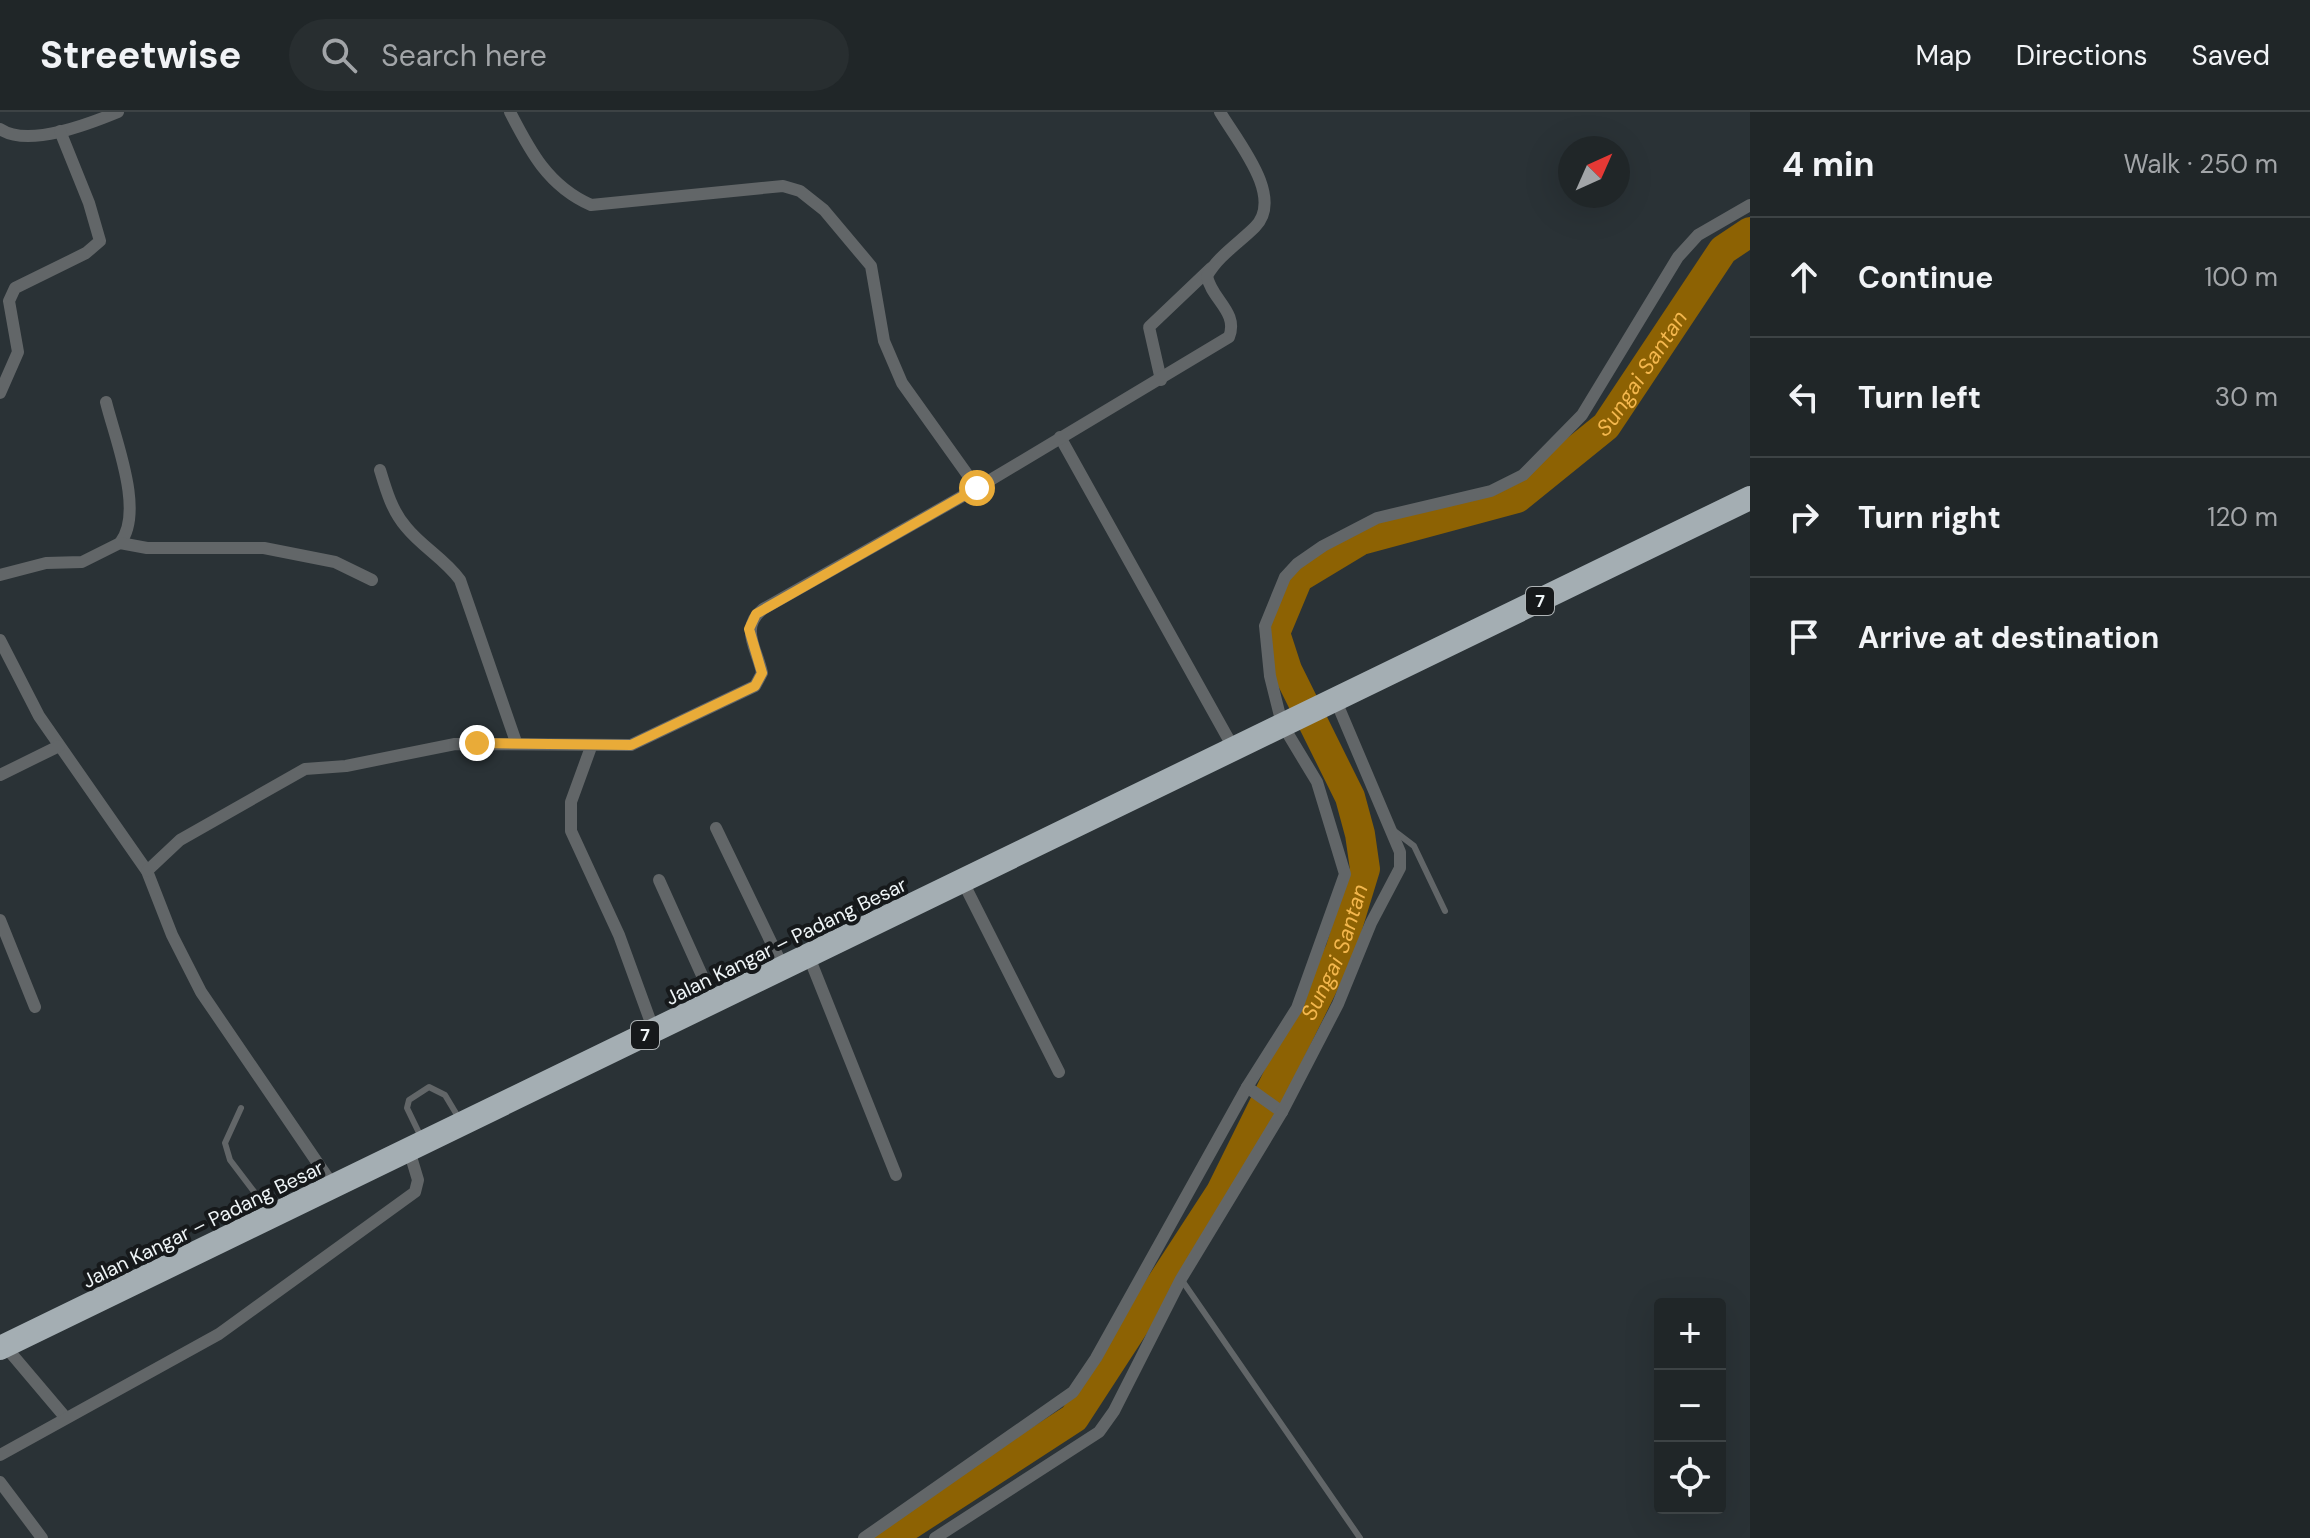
<!DOCTYPE html>
<html lang="en">
<head>
<meta charset="utf-8">
<style>
	body { margin:0; font-family:"DM Sans",sans-serif; background:#282e30; color:#f1f3f6 }
	.controls { position:absolute; right:24px; bottom:24px; display:grid; overflow:hidden; border-radius:8px; box-shadow:0 8px 32px #0002 }
	.controls button { width:72px; height:72px; display:grid; place-items:center; padding:0; border:0; border-bottom:2px solid #3d4345; background:#202628; color:#f1f3f6; font:40px sans-serif }
	.compass { position:absolute; left:1558px; top:24px; width:72px; height:72px; border-radius:50%; background:#202628; box-shadow:0 8px 32px #0002; rotate:45deg }
	.stop { position:absolute; width:24px; height:24px; margin:-18px; border:6px solid #e9ab38; border-radius:50%; background:#fff }
	.stop.end { background:#e9ab38; border-color:#fff; box-shadow:0 2px 8px #0008 }
	.list { margin:0; padding:0; list-style:none }
	h2 { display:flex; justify-content:space-between; align-items:center; height:104px; margin:0; padding:0 32px; font-size:34px }
	h2 small { font-size:26px; font-weight:400; color:#a2a5a8 }
	.list li { display:grid; grid-template-columns:52px 1fr auto; gap:24px; align-items:center; box-sizing:border-box; height:120px; padding:0 32px; border-top:2px solid #3d4345 }
	.list b { display:block; font-size:30px; white-space:nowrap }
	.list em { font-size:26px; font-style:normal; color:#a2a5a8 }
	.icon { flex:none; width:44px; height:44px; fill:none; stroke:currentColor; stroke-width:2; stroke-linecap:round; stroke-linejoin:round }
	.map { position:relative; flex:none; width:1750px; height:1426px; overflow:hidden }
	header { display:flex; align-items:center; gap:48px; box-sizing:border-box; height:112px; padding:0 40px; background:#202628; border-bottom:2px solid #3d4345 }
	header strong { font-size:38px }
	nav { display:flex; gap:44px; margin-inline-start:auto; font-size:28px }
	.search { width:560px; height:72px; background:#282e30; display:flex; align-items:center; gap:20px; box-sizing:border-box; padding:0 28px; border-radius:44px; color:#a2a5a8; font-size:30px }
	main { display:flex }
	aside { flex:1; background:#202628 }
	.map>svg:first-child { display:block }
	.lines { fill:none; stroke-linecap:round; stroke-linejoin:round }
	.river { stroke:#8d6203; stroke-width:30 }
	.lane { stroke:#626668; stroke-width:6 }
	.street { stroke:#626668; stroke-width:12 }
	.highway { stroke:#a4aeb3; stroke-width:24 }
	.route { stroke:#e9ab38; stroke-width:10 }
	.labels { text-anchor:middle; dominant-baseline:central; stroke-width:8; stroke-linejoin:round; paint-order:stroke }
	.shield { fill:#16191b; stroke:#aeb3b5; stroke-width:2 }
	.shield-label { font-size:18px; font-weight:bold; fill:#eff5f7 }
	.street-label { font-size:20px; fill:#eff5f7; stroke:#16191b }
	.water-label { font-size:22px; font-style:italic; fill:#f4b74d; stroke:#16191b }
</style>
</head>
<body>
<header>
<strong>Streetwise</strong>
<div class="search"><svg class="icon" aria-label="search" viewBox="0 0 24 24"><circle cx="10" cy="10" r="6"/><path d="M15 15l6 6"/></svg>Search here</div>
<nav><a>Map</a><a>Directions</a><a>Saved</a></nav>
</header>
<main>
<div class="map">
<svg width="1750" height="1426" viewBox="0 0 1750 1426">
	<rect width="100%" height="100%" fill="#2a3236"/>
	<g class="lines">
		<path class="river" id="s1" d="M 889,1426 L 1074,1306 L 1221,1080 L 1340,839 L 1365,757 L 1360,722 L 1350,685 L 1287,558 L 1275,521 L 1298,466 L 1361,428 L 1517,386 L 1606,314 L 1723,138 L 1750,120"/>
		<g class="lane">
			<polyline points="1393,718 1414,734 1445,799"/>
			<polyline points="241,996 225,1031 230,1048 268,1098"/>
			<polyline points="421,1025 407,996 409,988 429,975 445,983 460,1008"/>
			<polyline points="1181,1167 1360,1426"/>
		</g>
		<g class="street">
			<path d="M 510,0 C 530,39 548,74 591,93 L 783,74 L 800,79 L 824,98 L 871,154 L 884,229 L 902,271 L 977,376"/>
			<path d="M 0,17 C 28,36 89,12 118,0"/>
			<polyline points="1161,268 1149,215 1211,156"/>
			<polyline points="0,281 18,240 9,189 15,176 86,141 100,129 89,91 60,19"/>
			<path d="M 106,290 C 115,327 145,400 120,431"/>
			<polyline points="1060,325 1234,637"/>
			<path d="M 380,358 C 386,378 392,399 406,415 C 422,435 445,447 460,468 L 516,630"/>
			<polyline points="0,463 46,451 82,450 120,431 147,436 264,436 335,450 372,468"/>
			<polyline points="0,528 39,604 147,759 172,823 201,880 334,1075"/>
			<polyline points="591,635 571,690 571,719 619,823 654,919"/>
			<polyline points="0,663 59,634"/>
			<polyline points="716,716 784,857"/>
			<path d="M 147,759 L 180,728 L 305,657 L 346,654 L 455,632 L 631,633 L 755,574 L 762,561 C 757,536 739,516 763,497 L 977,376 L 1229,225 C 1239,200 1211,187 1207,164 C 1218,144 1239,131 1255,115 C 1285,85 1237,29 1220,0"/>
			<polyline points="659,768 714,890"/>
			<polyline points="963,770 1059,960"/>
			<polyline points="0,808 35,895"/>
			<polyline points="809,845 896,1063"/>
			<polyline points="1247,975 1282,1000"/>
			<polyline points="4,1233 65,1305"/>
			<polyline points="0,1343 219,1222 415,1080 418,1068 409,1038"/>
			<polyline points="0,1370 42,1426"/>
			<polyline points="864,1426 1073,1280 1096,1246 1247,975 1297,896 1345,762 1317,670 1282,612 1270,564 1265,514 1285,465 1297,452 1323,434 1377,406 1491,379 1523,363 1582,303 1678,145 1698,123 1750,93"/>
			<polyline points="935,1426 1099,1320 1114,1299 1181,1167 1282,1000 1338,892 1371,811 1400,756 1400,740 1336,589"/>
		</g>
		<polyline class="highway" points="0,1236 1750,386"/>
	</g>
	<g class="lines">
		<polyline class="route" points="477,631 631,633 755,574 762,561 749,517 756,502 977,376"/>
	</g>
	<g class="labels">
		<g class="shield">
			<rect x="1526" y="475" width="28" height="28" rx="6"/>
			<rect x="631" y="909" width="28" height="28" rx="6"/>
		</g>
		<g class="shield-label">
			<text x="1540" y="489">7</text>
			<text x="645" y="923">7</text>
		</g>
		<g class="street-label">
			<text transform="translate(786 829) rotate(-26)">Jalan Kangar – Padang Besar</text>
			<text transform="translate(203 1112) rotate(-26)">Jalan Kangar – Padang Besar</text>
		</g>
		<g class="water-label">
			<text stroke="none"><textPath href="#s1" startOffset="1572">Sungai Santan</textPath></text>
			<text stroke="none"><textPath href="#s1" startOffset="756">Sungai Santan</textPath></text>
		</g>
	</g>
</svg>
<div class="controls">
<button>+</button>
<button>−</button>
<button><svg class="icon" aria-label="locate" viewBox="0 0 24 24"><circle cx="12" cy="12" r="6"/><path d="M12 2v4M12 18v4M2 12h4M18 12h4"/></svg></button>
</div>
<svg class="compass" viewBox="-18 -18 36 36"><path d="M0-13l5 13h-10z" fill="#e53935"/><path d="M0 13l5-13h-10z" fill="#a2a5a8"/></svg>
<div class="stop" style="left:977px;top:376px"></div>
<div class="stop end" style="left:477px;top:631px"></div>
</div>
<aside>
<h2>4 min<small>Walk · 250 m</small></h2>
<ul class="list">
<li><svg class="icon" aria-label="ahead" viewBox="0 0 24 24"><path d="M12 20V5M6 11l6-6 6 6"/></svg><div><b>Continue</b></div><em>100 m</em></li>
<li><svg class="icon" aria-label="left" viewBox="0 0 24 24"><path d="M17 20v-9H6M10 6l-5 5 5 5"/></svg><div><b>Turn left</b></div><em>30 m</em></li>
<li><svg class="icon" aria-label="right" viewBox="0 0 24 24"><path d="M7 20v-9h11M14 6l5 5-5 5"/></svg><div><b>Turn right</b></div><em>120 m</em></li>
<li><svg class="icon" aria-label="arrive" viewBox="0 0 24 24"><path d="M6 21V4h12l-3 4 3 4H6"/></svg><div><b>Arrive at destination</b></div></li>
</ul>
</aside>
</main>
</body>
</html>
